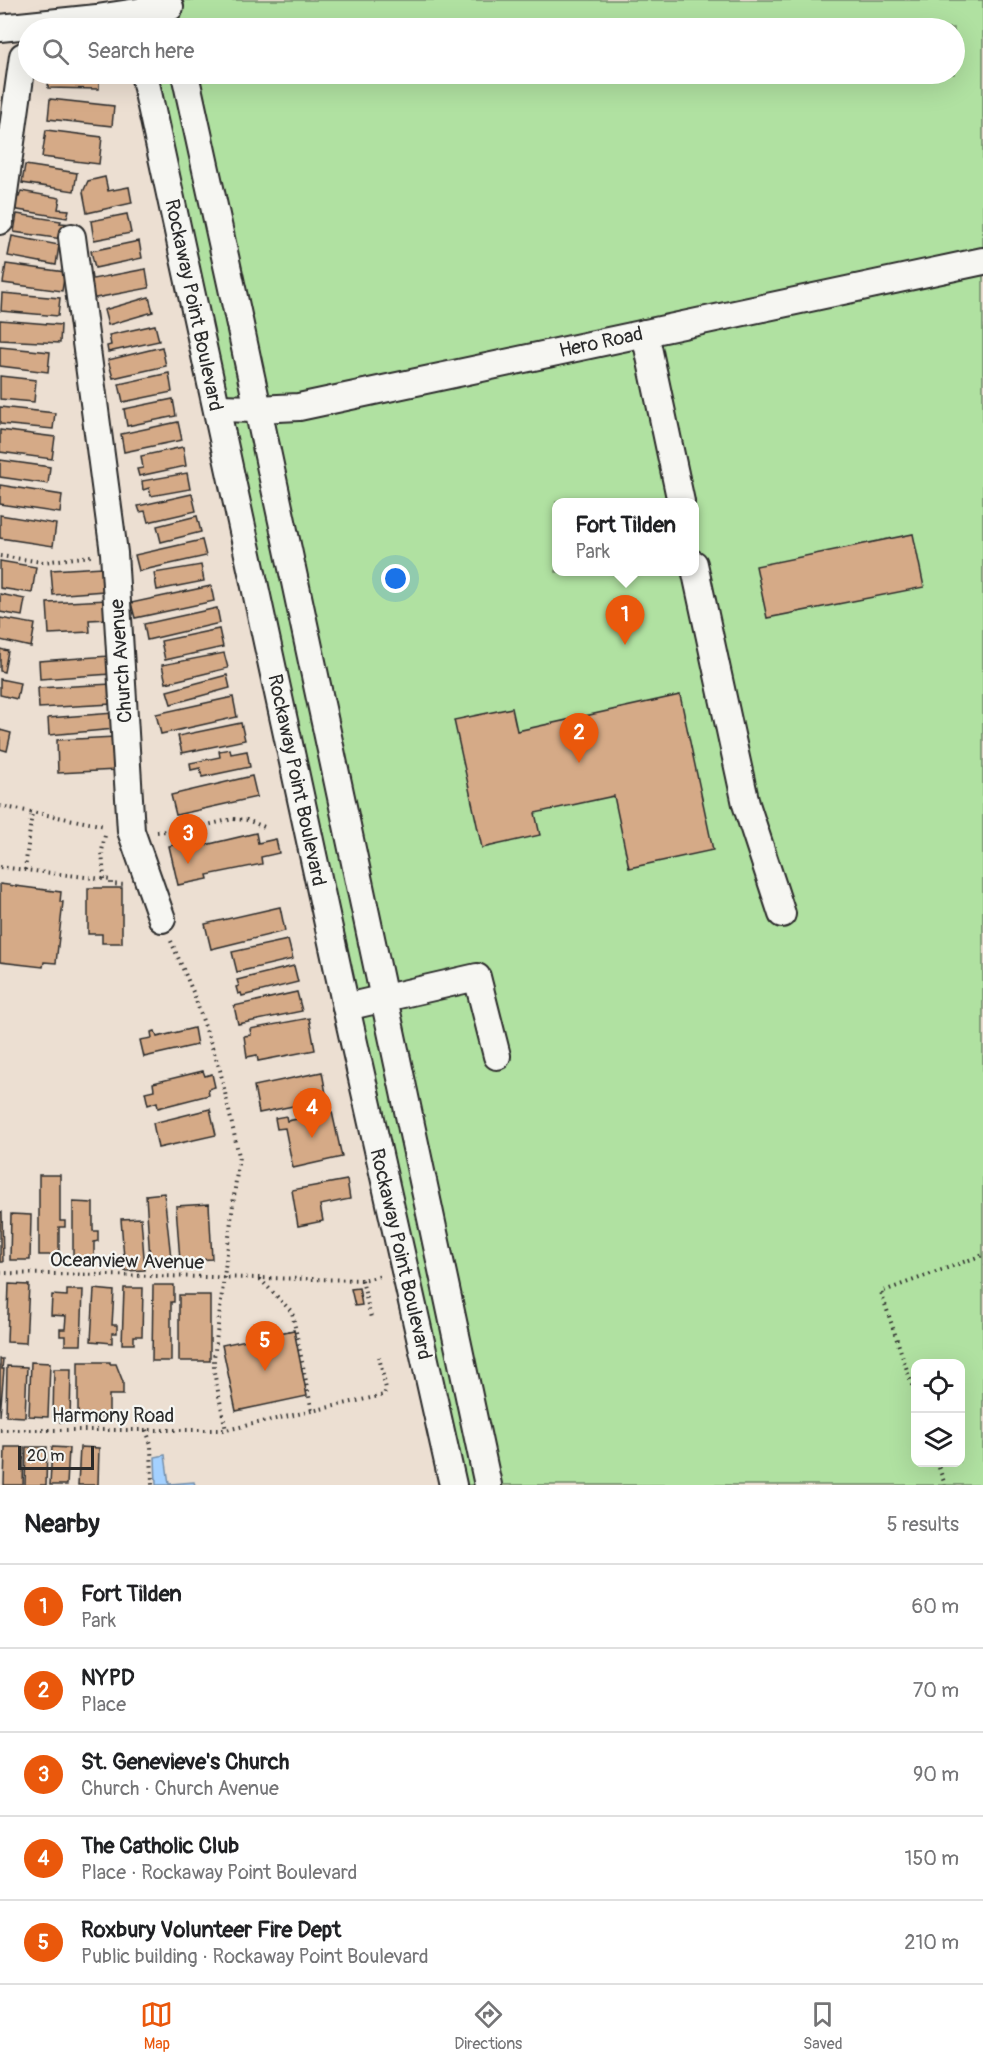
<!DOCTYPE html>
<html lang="en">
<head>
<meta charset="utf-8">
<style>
	body { margin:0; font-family:Pangolin,sans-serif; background:#f6f6f6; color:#202124 }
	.controls { position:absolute; right:18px; bottom:18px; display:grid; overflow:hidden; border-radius:12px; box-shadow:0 6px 24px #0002 }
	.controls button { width:54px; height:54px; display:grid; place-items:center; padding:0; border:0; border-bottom:2px solid #e0e0e0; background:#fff; color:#202124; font:30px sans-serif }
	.scale { position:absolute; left:18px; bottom:15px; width:76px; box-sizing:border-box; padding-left:6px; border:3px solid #2b2b2b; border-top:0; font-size:16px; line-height:21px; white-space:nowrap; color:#2b2b2b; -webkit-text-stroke:4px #f6f6f2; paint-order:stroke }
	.you { position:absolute; left:396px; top:579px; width:21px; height:21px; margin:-15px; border:4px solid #fff; border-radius:50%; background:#1a73e8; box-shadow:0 0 0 9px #1a73e833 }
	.badge { display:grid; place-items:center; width:39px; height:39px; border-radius:50%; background:#ea580c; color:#fff; font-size:20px; font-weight:700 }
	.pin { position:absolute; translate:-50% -50px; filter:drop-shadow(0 2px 3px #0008) }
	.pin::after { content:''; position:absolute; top:32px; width:21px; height:18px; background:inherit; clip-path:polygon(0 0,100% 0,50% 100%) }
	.popup { position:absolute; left:552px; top:498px; width:147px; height:78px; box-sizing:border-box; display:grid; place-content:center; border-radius:12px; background:#fff; filter:drop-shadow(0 2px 4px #0005); font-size:20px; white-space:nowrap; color:#757577 }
	.popup b { font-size:22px; color:#202124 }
	.popup::after { content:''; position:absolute; left:50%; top:100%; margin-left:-12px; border:12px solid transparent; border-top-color:#fff }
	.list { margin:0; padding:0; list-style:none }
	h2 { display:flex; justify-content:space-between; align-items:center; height:78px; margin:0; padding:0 24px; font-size:26px }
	h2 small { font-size:20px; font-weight:400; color:#757577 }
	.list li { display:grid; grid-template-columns:39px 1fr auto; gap:18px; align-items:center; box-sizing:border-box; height:84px; padding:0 24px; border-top:2px solid #e0e0e0 }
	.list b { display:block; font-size:22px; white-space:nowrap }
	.list p { margin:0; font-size:20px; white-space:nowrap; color:#757577 }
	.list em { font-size:20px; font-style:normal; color:#757577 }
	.icon { flex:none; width:33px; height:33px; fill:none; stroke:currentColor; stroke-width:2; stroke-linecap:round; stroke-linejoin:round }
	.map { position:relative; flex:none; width:983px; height:1485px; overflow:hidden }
	.search { position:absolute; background:#fff; box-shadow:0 6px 24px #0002; left:18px; right:18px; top:18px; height:66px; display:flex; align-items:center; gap:15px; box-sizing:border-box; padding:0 21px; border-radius:33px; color:#757577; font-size:22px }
	.sheet { height:498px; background:#fff }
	nav { display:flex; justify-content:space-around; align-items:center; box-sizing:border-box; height:84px; border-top:2px solid #e0e0e0; background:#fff; font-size:16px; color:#757577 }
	nav a { display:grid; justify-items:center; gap:3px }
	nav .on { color:#ea580c }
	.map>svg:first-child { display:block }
	.green { fill:#b0e1a1; stroke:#6e8666; stroke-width:1.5; fill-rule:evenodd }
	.water { fill:#a4d1ff; stroke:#748faa; stroke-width:1.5 }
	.building { fill:#d5aa87; stroke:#2b2b2b; stroke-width:1.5 }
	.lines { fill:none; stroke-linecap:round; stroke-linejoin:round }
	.minor-casing { stroke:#2b2b2b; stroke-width:30 }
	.path { stroke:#2b2b2b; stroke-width:4; stroke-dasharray:1.5 4.5; stroke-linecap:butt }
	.minor { stroke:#f6f6f2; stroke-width:26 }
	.labels { text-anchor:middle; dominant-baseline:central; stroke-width:4.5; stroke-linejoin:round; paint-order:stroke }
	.street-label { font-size:20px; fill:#2b2b2b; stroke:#f6f6f2 }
</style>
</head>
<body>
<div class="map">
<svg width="983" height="1485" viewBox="0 0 983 1485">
	<rect width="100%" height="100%" fill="#ecdfd2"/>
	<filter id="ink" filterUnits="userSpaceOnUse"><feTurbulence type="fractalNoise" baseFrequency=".0167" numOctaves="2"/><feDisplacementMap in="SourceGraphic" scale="12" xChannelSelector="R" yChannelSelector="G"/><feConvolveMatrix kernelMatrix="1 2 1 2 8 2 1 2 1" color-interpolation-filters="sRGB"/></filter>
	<g filter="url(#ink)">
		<path class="green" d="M 129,0 L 983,0 L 983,1485 L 449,1485 L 145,74 L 954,74 L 954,28 L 135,28 ZM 556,502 L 694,502 L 694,572 L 556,572 ZM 916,1364 L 960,1364 L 960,1462 L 916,1462 Z"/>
		<polygon class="water" points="165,1455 169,1484 194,1482 195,1485 156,1485 155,1457"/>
		<g class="building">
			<polygon points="49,74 99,74 99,89 48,88"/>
			<polygon points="50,99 114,106 112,126 48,119"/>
			<polygon points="46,130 102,137 99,164 42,157"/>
			<polygon points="25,165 77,173 74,191 22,183"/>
			<polygon points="105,177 108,191 129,187 132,203 87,213 83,192 88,181"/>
			<polygon points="21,191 60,198 58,209 69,210 67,218 12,209 12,196 19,197"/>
			<polygon points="17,214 61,221 60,223 72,224 69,240 14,232"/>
			<polygon points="127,214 131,233 94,240 91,221"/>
			<polygon points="12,236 59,245 56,265 8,256"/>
			<polygon points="139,241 142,258 95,268 91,251"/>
			<polygon points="6,264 65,272 62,291 3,283"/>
			<polygon points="146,269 149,288 90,299 87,280"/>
			<polygon points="2,293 60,298 58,316 1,311"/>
			<polygon points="149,297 153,312 108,325 104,310"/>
			<polygon points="0,320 61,325 60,343 0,340"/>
			<polygon points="155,325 159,341 108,352 107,346 111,345 109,335"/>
			<polygon points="0,347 50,352 48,372 0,366"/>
			<polygon points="162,347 166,366 113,378 108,360"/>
			<polygon points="169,373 172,392 123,402 119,384"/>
			<polygon points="0,376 36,380 34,402 0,399"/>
			<polygon points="173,399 176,416 127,426 124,409"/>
			<polygon points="0,407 55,413 53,429 0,424"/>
			<polygon points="178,422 182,440 124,452 121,434"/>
			<polygon points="0,430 55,437 52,459 0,452"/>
			<polygon points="183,447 186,466 139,476 137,469 143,468 141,456"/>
			<polygon points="0,460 50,467 48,484 0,477"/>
			<polygon points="187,473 190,489 151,496 149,488 143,490 142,481"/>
			<polygon points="0,485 62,495 60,513 0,504"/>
			<polygon points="192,494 196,511 148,522 145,511 140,512 138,506"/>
			<polygon points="0,515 56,524 53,546 0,538"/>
			<polygon points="197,516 201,532 161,542 157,526"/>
			<polygon points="913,534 924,587 767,618 756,566"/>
			<polygon points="202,540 206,556 139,571 135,555"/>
			<polygon points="0,561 36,567 32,593 0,588"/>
			<polygon points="201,565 204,581 157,590 154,573"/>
			<polygon points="103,567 104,591 53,595 51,570"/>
			<polygon points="211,586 214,601 135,618 131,603"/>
			<polygon points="0,594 25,599 22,616 0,612"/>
			<polygon points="108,600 109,619 89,620 90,632 49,634 47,603"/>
			<polygon points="217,608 220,623 147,640 144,624"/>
			<polygon points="0,618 35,624 31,647 0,640"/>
			<polygon points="219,629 223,647 165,660 161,641"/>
			<polygon points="0,649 8,651 4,672 0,671"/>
			<polygon points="224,653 228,668 166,683 162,665"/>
			<polygon points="109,656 111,674 40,679 39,661"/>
			<polygon points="227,675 230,688 171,704 167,691"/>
			<polygon points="0,679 20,683 17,699 0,695"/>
			<polygon points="111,684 112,704 39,708 38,688"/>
			<polygon points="680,695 713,850 629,868 614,796 535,813 540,835 482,848 454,720 512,708 517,731"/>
			<polygon points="233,697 237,717 161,734 156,714"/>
			<polygon points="114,713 115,729 49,735 48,718"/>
			<polygon points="241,723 245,740 182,753 178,736"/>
			<polygon points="0,730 11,733 7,751 0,749"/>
			<polygon points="115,737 117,770 58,773 57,740"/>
			<polygon points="230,749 231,754 247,751 250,767 202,777 200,768 191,770 190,763 220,757 219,751"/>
			<polygon points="252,776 257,797 176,815 171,795"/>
			<polygon points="256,833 258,843 276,839 279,853 261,857 262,864 207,875 208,879 178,885 169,846 199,839 201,846"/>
			<polygon points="0,884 61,892 60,902 63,902 56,963 44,962 43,967 0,962"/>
			<polygon points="88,888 122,888 122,943 102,943 102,934 88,934"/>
			<polygon points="280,907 285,931 211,949 205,924"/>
			<polygon points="288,940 293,959 237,972 232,952"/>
			<polygon points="294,966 298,982 242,996 241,993 238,994 236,987 239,986 237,980"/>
			<polygon points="297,992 302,1011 238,1024 234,1006"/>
			<polygon points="309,1018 315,1050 258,1061 257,1055 247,1057 244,1036 251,1035 250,1029"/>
			<polygon points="194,1028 197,1045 144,1057 140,1040 152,1038 151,1032 155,1031 157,1037"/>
			<polygon points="203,1071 205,1076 212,1074 215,1087 208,1089 209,1095 158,1108 157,1102 148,1105 145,1092 154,1090 153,1083"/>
			<polygon points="322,1072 327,1099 259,1113 254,1086"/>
			<polygon points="210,1109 216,1135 158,1148 153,1123"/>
			<polygon points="332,1112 342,1157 293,1168 285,1128 277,1129 275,1118 286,1116 287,1121"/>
			<polygon points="39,1175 60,1175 60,1221 65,1221 65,1227 59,1227 59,1255 39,1255"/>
			<polygon points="347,1180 350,1199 320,1205 323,1221 298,1226 292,1190"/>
			<polygon points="164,1193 171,1258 150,1260 146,1195"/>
			<polygon points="73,1202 93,1203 93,1231 98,1231 98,1241 94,1242 94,1262 73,1262"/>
			<polygon points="209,1204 212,1259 180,1261 176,1206"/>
			<polygon points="0,1212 2,1212 3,1262 0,1262"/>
			<polygon points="11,1214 31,1215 30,1260 10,1260"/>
			<polygon points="141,1218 145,1270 125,1271 121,1219"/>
			<polygon points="9,1284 29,1285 26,1343 7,1342"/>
			<polygon points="153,1285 174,1285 174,1302 171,1302 171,1361 152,1361"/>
			<polygon points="124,1288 143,1288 142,1336 134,1336 134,1344 122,1344"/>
			<polygon points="359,1288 362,1305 355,1306 351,1289"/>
			<polygon points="94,1289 114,1291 112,1325 117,1325 117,1333 112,1333 112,1343 91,1341"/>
			<polygon points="67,1290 83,1290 81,1345 65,1345 65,1336 60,1336 60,1329 65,1329 66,1316 51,1315 52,1295 67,1296"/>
			<rect x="179" y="1295" width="31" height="66"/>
			<polygon points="294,1330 307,1396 236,1411 222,1345"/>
			<polygon points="0,1359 3,1359 2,1369 4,1369 0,1416"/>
			<polygon points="31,1362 50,1363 48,1417 29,1416"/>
			<polygon points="78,1362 110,1362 110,1364 116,1364 123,1382 123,1395 109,1395 109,1417 78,1417"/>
			<polygon points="7,1366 27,1367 25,1417 6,1416"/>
			<polygon points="54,1369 71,1369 70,1422 60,1422 60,1417 53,1417"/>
			<polygon points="5,1447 24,1447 23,1485 4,1485"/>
			<polygon points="26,1447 47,1447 46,1485 25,1485"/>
			<polygon points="52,1447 69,1448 67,1485 50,1485"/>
			<polygon points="80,1447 99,1448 98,1485 78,1485"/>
		</g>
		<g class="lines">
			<g class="minor-casing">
				<g id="minor">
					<polyline points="0,28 97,18 170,7"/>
					<polyline points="144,74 346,1007 453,1485"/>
					<polyline points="185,74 239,320 488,1485"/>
					<polyline points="0,221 23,56"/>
					<polyline points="72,237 114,553 131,831 162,919"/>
					<polyline points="645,333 681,502"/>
					<polyline points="217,408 257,409 299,407 983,261"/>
					<polyline points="694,564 746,804 782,914"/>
					<polyline points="346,1007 477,977 497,1056"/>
				</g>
			</g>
			<g class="path">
				<polyline points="0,556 43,562 91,556"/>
				<polyline points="0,806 105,826"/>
				<polyline points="157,832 194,828 233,819 247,820 267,828"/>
				<polyline points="0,867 111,880 111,884 125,885"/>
				<polyline points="25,870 32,812"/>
				<polyline points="104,879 102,851 105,835"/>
				<polyline points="171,941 193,992 220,1070 239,1156 214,1358 214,1372 226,1430"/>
				<polyline points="0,1273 362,1280 383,1276"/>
				<polyline points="260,1279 292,1312 312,1411"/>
				<polyline points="362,1280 371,1318"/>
				<polyline points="916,1397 881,1292 983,1255"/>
				<polyline points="0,1430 226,1430 384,1395 386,1389 379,1357"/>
				<polyline points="146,1430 151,1444 152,1485"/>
				<polyline points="937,1462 945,1485"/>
			</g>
			<use href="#minor" class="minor"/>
		</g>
	</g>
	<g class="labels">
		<g class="street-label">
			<text transform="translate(194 305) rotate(78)">Rockaway Point Boulevard</text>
			<text transform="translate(601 342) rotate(-12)">Hero Road</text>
			<text transform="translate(121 661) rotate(-94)">Church Avenue</text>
			<text transform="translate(297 780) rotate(78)">Rockaway Point Boulevard</text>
			<text transform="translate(401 1254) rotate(77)">Rockaway Point Boulevard</text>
			<text transform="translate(127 1261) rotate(1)">Oceanview Avenue</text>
			<text x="113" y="1415">Harmony Road</text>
		</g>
	</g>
</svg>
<div class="controls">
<button><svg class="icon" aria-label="locate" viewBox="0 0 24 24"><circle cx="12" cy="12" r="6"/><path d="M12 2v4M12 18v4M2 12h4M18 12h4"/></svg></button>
<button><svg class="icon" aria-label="layers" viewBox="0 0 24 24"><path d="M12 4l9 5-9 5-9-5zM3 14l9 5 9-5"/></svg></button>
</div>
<div class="scale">20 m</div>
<div class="you"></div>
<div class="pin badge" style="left:625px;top:645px">1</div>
<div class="popup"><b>Fort Tilden</b>Park</div>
<div class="pin badge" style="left:579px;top:763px">2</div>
<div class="pin badge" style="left:188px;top:864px">3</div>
<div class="pin badge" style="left:312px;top:1138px">4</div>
<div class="pin badge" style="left:265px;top:1371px">5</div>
<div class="search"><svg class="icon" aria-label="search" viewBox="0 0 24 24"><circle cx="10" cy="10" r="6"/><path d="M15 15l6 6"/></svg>Search here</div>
</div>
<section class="sheet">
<h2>Nearby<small>5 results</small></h2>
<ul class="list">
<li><span class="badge">1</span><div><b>Fort Tilden</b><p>Park</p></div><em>60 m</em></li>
<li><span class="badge">2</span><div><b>NYPD</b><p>Place</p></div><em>70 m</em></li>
<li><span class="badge">3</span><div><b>St. Genevieve's Church</b><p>Church · Church Avenue</p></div><em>90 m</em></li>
<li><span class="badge">4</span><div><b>The Catholic Club</b><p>Place · Rockaway Point Boulevard</p></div><em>150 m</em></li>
<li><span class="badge">5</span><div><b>Roxbury Volunteer Fire Dept</b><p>Public building · Rockaway Point Boulevard</p></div><em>210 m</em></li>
</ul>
</section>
<nav>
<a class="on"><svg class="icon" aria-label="map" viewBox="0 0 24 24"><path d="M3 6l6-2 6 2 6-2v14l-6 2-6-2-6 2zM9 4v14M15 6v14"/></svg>Map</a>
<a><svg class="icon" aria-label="directions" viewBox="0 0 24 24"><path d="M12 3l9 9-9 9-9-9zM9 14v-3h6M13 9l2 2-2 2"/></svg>Directions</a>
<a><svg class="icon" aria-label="saved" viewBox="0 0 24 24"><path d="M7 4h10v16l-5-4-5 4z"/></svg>Saved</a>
</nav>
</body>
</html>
